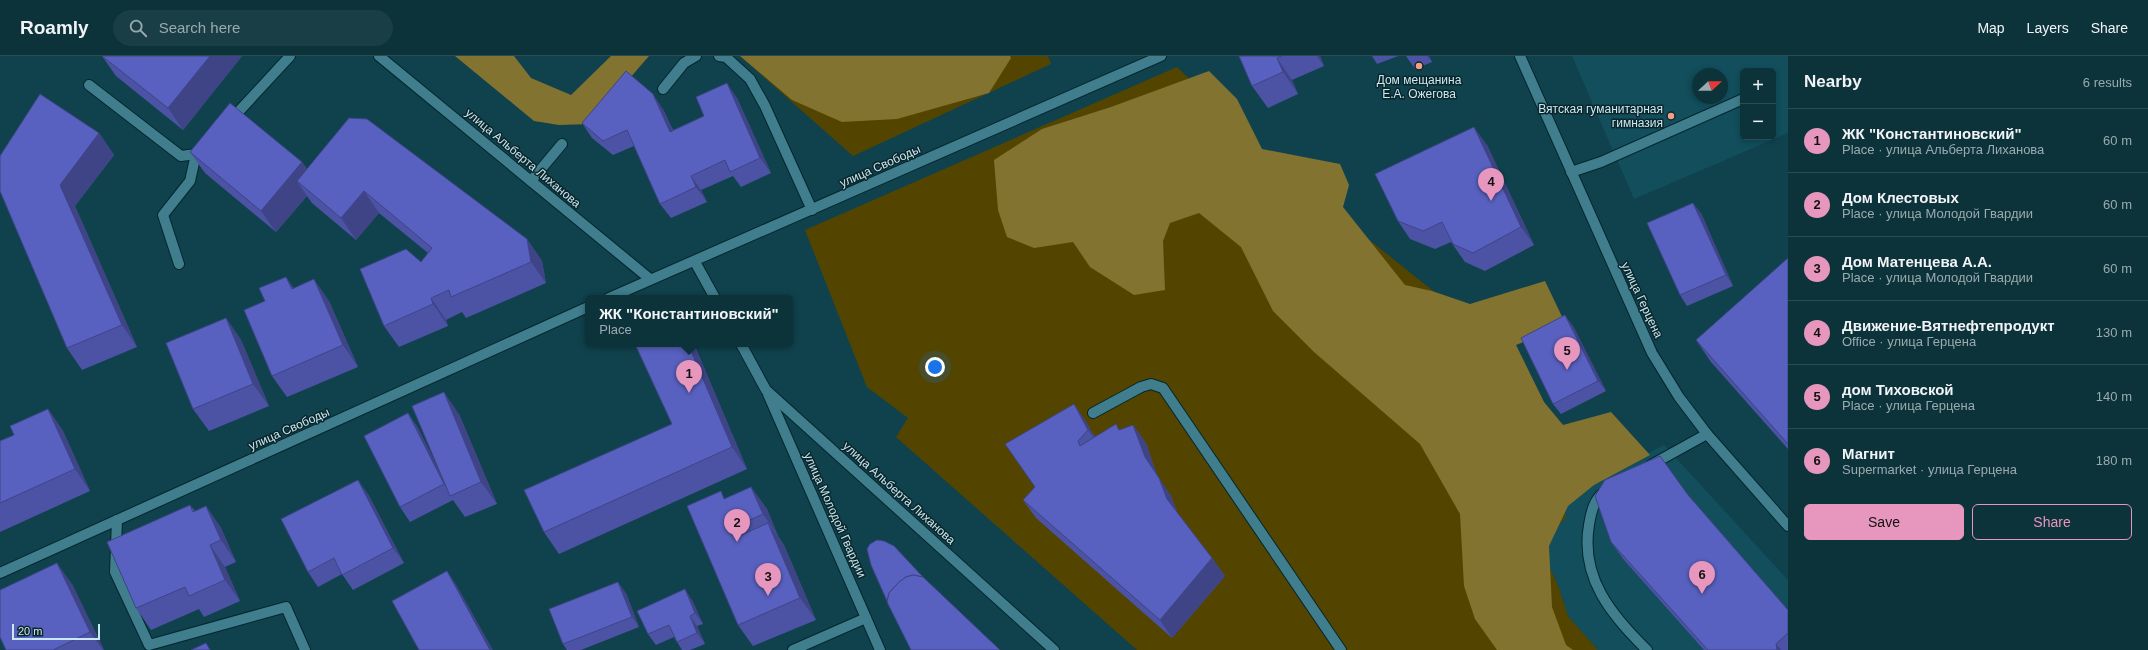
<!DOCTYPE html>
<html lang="en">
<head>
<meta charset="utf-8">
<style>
	body { margin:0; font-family:Helvetica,sans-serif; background:#1a3e45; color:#f1f3f6 }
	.controls { position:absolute; right:12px; top:12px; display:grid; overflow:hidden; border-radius:6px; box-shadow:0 2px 6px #0003 }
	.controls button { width:36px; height:36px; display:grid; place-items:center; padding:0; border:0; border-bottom:1px solid #2c4d54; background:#0c323a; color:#f1f3f6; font:20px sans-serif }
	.compass { position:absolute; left:1692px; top:12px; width:36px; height:36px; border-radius:50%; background:#0c323a; box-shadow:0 2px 6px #0003; rotate:68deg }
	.scale { position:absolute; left:12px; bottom:10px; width:88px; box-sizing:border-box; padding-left:4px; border:2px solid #c9e8f0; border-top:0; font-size:11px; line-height:14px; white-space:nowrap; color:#c9e8f0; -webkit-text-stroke:3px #0b262c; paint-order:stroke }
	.you { position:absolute; left:935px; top:311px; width:14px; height:14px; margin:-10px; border:3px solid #fff; border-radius:50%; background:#1a73e8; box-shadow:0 0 0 6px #1a73e833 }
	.badge { display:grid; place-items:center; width:26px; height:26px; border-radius:50%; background:#e797bd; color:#111; font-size:13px; font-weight:700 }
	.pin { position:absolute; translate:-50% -33px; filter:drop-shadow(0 1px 2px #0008) }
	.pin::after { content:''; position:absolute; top:21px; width:14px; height:12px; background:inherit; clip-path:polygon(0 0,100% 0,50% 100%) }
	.popup { position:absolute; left:585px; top:239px; width:208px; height:52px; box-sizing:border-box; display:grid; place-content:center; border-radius:6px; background:#0c323a; filter:drop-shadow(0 1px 3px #0005); font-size:13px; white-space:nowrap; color:#9aaaaf }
	.popup b { font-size:15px; color:#f1f3f6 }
	.popup::after { content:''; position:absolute; left:50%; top:100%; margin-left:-8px; border:8px solid transparent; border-top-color:#0c323a }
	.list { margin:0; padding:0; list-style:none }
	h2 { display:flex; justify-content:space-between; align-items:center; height:52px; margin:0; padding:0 16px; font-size:17px }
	h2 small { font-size:13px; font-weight:400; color:#9aaaaf }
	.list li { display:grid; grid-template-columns:26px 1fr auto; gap:12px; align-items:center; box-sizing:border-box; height:64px; padding:0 16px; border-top:1px solid #2c4d54 }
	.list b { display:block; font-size:15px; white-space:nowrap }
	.list p { margin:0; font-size:13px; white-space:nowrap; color:#9aaaaf }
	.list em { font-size:13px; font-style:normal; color:#9aaaaf }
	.actions { display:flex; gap:8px; padding:12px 16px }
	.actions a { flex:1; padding:9px 0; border:1px solid #e797bd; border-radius:6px; text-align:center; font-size:14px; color:#e797bd }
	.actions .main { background:#e797bd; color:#111 }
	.icon { flex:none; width:22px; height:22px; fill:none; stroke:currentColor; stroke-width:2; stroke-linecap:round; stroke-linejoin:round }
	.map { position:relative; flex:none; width:1788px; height:594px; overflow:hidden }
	header { display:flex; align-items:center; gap:24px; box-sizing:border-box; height:56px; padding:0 20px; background:#0c323a; border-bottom:1px solid #2c4d54 }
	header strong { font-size:19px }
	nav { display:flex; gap:22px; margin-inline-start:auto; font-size:14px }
	.search { width:280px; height:36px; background:#1a3e45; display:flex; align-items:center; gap:10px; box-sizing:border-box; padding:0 14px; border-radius:22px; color:#9aaaaf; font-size:15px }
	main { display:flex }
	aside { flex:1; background:#0c323a }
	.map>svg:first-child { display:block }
	.built { fill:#124e5c; fill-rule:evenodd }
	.green { fill:#534500 }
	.forest { fill:#837331 }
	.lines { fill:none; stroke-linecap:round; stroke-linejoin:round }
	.lane-casing { stroke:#04262e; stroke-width:12 }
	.street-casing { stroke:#04262e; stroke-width:12 }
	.lane { stroke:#407e8d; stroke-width:10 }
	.street { stroke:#407e8d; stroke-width:10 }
	.wall { fill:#4c53a5 }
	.shaded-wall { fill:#3e4486 }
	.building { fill:#5861c0; stroke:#3e4486 }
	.poi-dot { fill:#f49e87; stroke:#0b262c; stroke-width:1.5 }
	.labels { text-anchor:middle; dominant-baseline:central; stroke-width:3; stroke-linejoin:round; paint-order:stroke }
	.poi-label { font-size:12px; fill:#c9e8f0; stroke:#0b262c }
	.street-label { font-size:12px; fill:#c9e8f0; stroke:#0b262c }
</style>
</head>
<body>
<header>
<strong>Roamly</strong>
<div class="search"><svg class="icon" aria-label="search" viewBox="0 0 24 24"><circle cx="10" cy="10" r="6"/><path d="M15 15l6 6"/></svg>Search here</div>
<nav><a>Map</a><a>Layers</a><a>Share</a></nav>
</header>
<main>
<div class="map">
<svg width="1788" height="594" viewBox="0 0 1788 594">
	<rect width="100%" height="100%" fill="#10424d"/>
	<g class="built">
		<path d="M 1572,0 L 1788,0 L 1788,77 L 1634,143 ZM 1743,15 L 1773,15 L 1773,81 L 1743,81 ZM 1698,18 L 1722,18 L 1722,42 L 1698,42 Z"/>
		<polygon points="1664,389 1788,524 1788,594 1598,594 1568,560 1558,529 1540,491 1562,442"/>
	</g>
	<g class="green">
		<polygon points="740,0 1048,0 1051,8 853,100"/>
		<polygon points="1177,11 1288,119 1472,266 1562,442 1566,461 1540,491 1558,529 1568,560 1598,594 1137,594 896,381 908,362 867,331 805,174"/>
	</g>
	<g class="forest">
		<polygon points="455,0 514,0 531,22 571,39 611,0 649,0 590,68 559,69 534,65"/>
		<polygon points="740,0 1010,0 1011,2 989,37 897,63 842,66 792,44"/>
		<polygon points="1209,15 1237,43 1262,93 1340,108 1349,129 1343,151 1405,229 1432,235 1470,248 1545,225 1566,269 1516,289 1544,346 1563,369 1611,356 1650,399 1594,429 1568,450 1549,490 1552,551 1566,589 1573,594 1497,594 1475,563 1464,530 1460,458 1420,388 1314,296 1273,255 1241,191 1199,157 1170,167 1163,185 1165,234 1134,239 1090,211 1073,186 1034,192 1007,181 998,154 994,104 1042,73 1111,51"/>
	</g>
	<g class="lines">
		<g class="lane-casing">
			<g id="lane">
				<polyline points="719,0 726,1 750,23 765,50 812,154"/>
				<polyline points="89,29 181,100 196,98 203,91"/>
				<polyline points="663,33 684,7 696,0"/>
				<polyline points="230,65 290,0"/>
				<polyline points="1571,116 1601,106 1743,43"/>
				<polyline points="531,125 562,88"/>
				<polyline points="179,208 163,159 190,125 196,98"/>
				<polyline points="1093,357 1141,331 1151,328 1163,332 1341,594"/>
				<polyline points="1651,409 1707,378"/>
				<path d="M 1604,436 C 1594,444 1591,456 1589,469 C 1580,521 1611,559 1647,594"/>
				<polyline points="117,464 115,516 149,589 286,551 305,594"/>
				<polyline points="793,594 866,562"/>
			</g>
		</g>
		<g class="street-casing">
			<g id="street">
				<polyline points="379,0 650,223"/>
				<polyline points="1520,0 1652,297 1679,341 1707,378 1788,470"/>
				<polyline points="695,206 715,242"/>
				<polyline points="609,242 1161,0"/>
				<polyline points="741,288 766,334 1054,594"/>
				<polyline points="768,338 880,594"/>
				<polyline points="0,517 588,251"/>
			</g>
		</g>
		<use href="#lane" class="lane"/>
		<use href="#street" class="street"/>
	</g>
	<g class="wall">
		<polygon points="102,0 242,0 183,74 116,20"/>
		<polygon points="1239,0 1320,0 1324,10 1292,24 1298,38 1268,52 1252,30"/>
		<polygon points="1372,0 1398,0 1377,8"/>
		<polygon points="1406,0 1429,0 1432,6 1415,13"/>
		<polygon points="737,42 771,117 741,131 733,120 701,134 707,146 671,162 660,148 634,90 613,99 592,82 582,67 663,53 673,74 704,60"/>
		<polygon points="99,77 114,99 75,150 137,291 82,314 67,292 0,135"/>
		<polygon points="1487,89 1534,189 1485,215 1465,206 1451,186 1435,193 1410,183 1398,165"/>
		<polygon points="190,96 302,106 307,113 527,183 542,205 546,227 466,262 462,256 446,264 448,270 399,291 384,270 421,206 428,197 379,157 356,184 312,147 307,140 276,176 205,117"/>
		<polygon points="1701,157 1733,230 1687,250 1680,239"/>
		<polygon points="1788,202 1788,393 1711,306 1696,284"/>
		<polygon points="294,232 329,245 358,311 287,341 272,320 265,245"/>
		<polygon points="226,262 241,284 269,350 209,375 193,353"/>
		<polygon points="1573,270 1606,335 1561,358 1553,348"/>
		<polygon points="635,288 694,288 747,413 559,498 544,476 672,368"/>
		<polygon points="1074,348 1086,366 1095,381 1121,374 1133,369 1146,387 1157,419 1171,440 1178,458 1212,502 1225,520 1172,582 1036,462 1023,444 1035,431"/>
		<polygon points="48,353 63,375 90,435 0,476 0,385 14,379"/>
		<polygon points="408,357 418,372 438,412 459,358 497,448 465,461 453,444 410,466 400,451"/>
		<polygon points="751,431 767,453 778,480 784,489 816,564 753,590 738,569 726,442"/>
		<polygon points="368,438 404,507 353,534 342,518 318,531 308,516"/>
		<polygon points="1688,439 1788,554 1788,594 1704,594 1624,504 1611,486"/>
		<polygon points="190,449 195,455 206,450 221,472 236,506 225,511 240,545 204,561 199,553 151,574 136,552"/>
		<polygon points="72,528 104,594 6,594"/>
		<polygon points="626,537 639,571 581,594 567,594 563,588"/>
		<polygon points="692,544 703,568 697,570 705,588 690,594 682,594 677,586 674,581 656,589 648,578"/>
	</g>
	<g class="shaded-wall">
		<polygon points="210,0 242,0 183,74 168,52"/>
		<polygon points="1317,0 1320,0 1324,10"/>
		<polygon points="1427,0 1429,0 1432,6"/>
		<polygon points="1277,2 1292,24 1298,38 1283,16"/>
		<polygon points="727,27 737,42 771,117 760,102"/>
		<polygon points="653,38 663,53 680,91 670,76"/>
		<polygon points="1474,71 1487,89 1534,189 1521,171"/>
		<polygon points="99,77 114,99 75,150 137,291 122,269 60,129"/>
		<polygon points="302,106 317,128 297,125 307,140 276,176 261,155"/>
		<polygon points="691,120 701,134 707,146 696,131"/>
		<polygon points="364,135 379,157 356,184 341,162"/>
		<polygon points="1693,147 1701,157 1733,230 1726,219"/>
		<polygon points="527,183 542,205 546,227 531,206"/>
		<polygon points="286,221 301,242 292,233"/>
		<polygon points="314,223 329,245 358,311 343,289"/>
		<polygon points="431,242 446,264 448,270 433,248"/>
		<polygon points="1565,259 1573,270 1606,335 1598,325"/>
		<polygon points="226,262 241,284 269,350 253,328"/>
		<polygon points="688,288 694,288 747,413 732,391"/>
		<polygon points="444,336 459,358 497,448 481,426"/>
		<polygon points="1074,348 1086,366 1101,392 1088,374"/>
		<polygon points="48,353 63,375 90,435 75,413"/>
		<polygon points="408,357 418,372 452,439 451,439 444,428"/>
		<polygon points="1133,369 1146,387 1157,419 1171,440 1179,461 1167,443 1145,401"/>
		<polygon points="358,424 368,438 404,507 393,492"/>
		<polygon points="751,431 767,453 778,480 763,458"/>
		<polygon points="206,450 221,472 236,506 221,484"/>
		<polygon points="768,467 784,489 816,564 800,542"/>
		<polygon points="737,470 752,491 741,479"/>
		<polygon points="210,489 225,511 240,545 225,524"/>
		<polygon points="1212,502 1225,520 1172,582 1160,564"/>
		<polygon points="57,507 72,528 104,594 103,594 90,576"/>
		<polygon points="447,515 457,530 493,594 490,594"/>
		<polygon points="618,526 626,537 639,571 632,561"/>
		<polygon points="685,533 692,544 703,568 695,557"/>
		<polygon points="690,560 697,570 705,588 697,577"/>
		<polygon points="1776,588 1781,594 1777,594"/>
	</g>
	<g class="building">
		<polygon points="102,0 210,0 168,52"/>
		<polygon points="1239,0 1282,0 1277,2 1283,16 1252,30"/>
		<polygon points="626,15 653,38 670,76 704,60 696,41 727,27 760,102 730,116 725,104 691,120 696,131 660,148 627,74 603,85 582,67"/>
		<polygon points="40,38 99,77 60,129 122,269 67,292 0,135 0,100"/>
		<polygon points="230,47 302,106 261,155 190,96"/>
		<polygon points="349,62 367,63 527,183 531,206 451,241 449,234 431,242 433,248 384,270 360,213 406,193 421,206 432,192 364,135 341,162 297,125"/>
		<polygon points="1474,71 1521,171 1473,197 1453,188 1442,166 1423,175 1398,165 1375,118"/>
		<polygon points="1693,147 1726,219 1680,239 1647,167"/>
		<polygon points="1788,202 1788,388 1696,284"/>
		<polygon points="286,221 292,233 314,223 343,289 272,320 244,254 265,245 259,232"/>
		<polygon points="1565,259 1598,325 1553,348 1521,282"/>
		<polygon points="226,262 253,328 193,353 166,287"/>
		<polygon points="635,288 688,288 732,391 544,476 524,434 672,368"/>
		<polygon points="444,336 481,426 450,440 412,350"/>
		<polygon points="1074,348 1088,374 1078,385 1080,390 1116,368 1119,374 1133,369 1145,401 1159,422 1167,443 1212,502 1160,564 1023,444 1035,431 1005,388"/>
		<polygon points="48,353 75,413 0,447 0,385 14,379 10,370"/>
		<polygon points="408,357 444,428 400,451 364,380"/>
		<polygon points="1660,400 1688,439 1788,554 1788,577 1776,588 1777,594 1708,594 1611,486 1595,440 1605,424"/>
		<polygon points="358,424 393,492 342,519 334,502 308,516 281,463"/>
		<polygon points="751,431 763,458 737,470 741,479 768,467 800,542 738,569 687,450 721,435 724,443"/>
		<polygon points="190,449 193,456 206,450 221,484 210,489 225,524 189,540 185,531 136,552 107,486"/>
		<polygon points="877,484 884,485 894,490 923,521 913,519 906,521 899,526 889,537 887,545 871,509 867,493 870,488"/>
		<polygon points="57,507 90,576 53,594 6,594 0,581 0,534"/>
		<polygon points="447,515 490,594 419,594 392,545"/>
		<polygon points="913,519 923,521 1000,594 911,594 887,546 889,537 899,526 906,521"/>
		<polygon points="618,526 632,561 563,588 549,553"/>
		<polygon points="685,533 695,557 690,560 697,577 677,586 669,569 648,578 637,555"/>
		<polygon points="206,587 210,594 191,594"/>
	</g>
	<g class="poi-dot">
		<circle cx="1419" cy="10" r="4"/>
		<circle cx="1671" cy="60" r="4"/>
	</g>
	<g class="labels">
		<g class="poi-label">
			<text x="1419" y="24">Дом мещанина<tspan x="1419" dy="14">Е.А. Ожегова</tspan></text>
			<text x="1663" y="53" text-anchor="end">Вятская гуманитарная<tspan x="1663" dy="14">гимназия</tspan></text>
		</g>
		<g class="street-label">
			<text transform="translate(523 102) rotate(40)">улица Альберта Лиханова</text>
			<text transform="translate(880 110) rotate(-24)">улица Свободы</text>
			<text transform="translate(1642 244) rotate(65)">улица Герцена</text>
			<text transform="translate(289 373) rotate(-24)">улица Свободы</text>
			<text transform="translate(899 437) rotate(42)">улица Альберта Лиханова</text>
			<text transform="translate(835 459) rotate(66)">улица Молодой Гвардии</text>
		</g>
	</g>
</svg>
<div class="controls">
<button>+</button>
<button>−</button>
</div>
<svg class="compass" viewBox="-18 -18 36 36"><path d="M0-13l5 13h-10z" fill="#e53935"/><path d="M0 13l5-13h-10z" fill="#9aaaaf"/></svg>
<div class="scale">20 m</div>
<div class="you"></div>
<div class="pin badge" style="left:689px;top:337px">1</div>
<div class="popup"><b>ЖК &quot;Константиновский&quot;</b>Place</div>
<div class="pin badge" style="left:737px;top:486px">2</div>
<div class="pin badge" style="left:768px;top:540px">3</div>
<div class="pin badge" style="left:1491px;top:145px">4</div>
<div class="pin badge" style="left:1567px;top:314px">5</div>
<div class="pin badge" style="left:1702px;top:538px">6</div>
</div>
<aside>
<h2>Nearby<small>6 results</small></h2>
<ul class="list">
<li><span class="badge">1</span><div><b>ЖК &quot;Константиновский&quot;</b><p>Place · улица Альберта Лиханова</p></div><em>60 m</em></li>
<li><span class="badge">2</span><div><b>Дом Клестовых</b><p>Place · улица Молодой Гвардии</p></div><em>60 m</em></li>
<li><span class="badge">3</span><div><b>Дом Матенцева А.А.</b><p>Place · улица Молодой Гвардии</p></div><em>60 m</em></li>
<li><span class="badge">4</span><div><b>Движение-Вятнефтепродукт</b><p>Office · улица Герцена</p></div><em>130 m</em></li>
<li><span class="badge">5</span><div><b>дом Тиховской</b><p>Place · улица Герцена</p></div><em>140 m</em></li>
<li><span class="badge">6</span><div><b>Магнит</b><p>Supermarket · улица Герцена</p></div><em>180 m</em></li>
</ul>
<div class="actions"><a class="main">Save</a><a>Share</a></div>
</aside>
</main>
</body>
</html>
